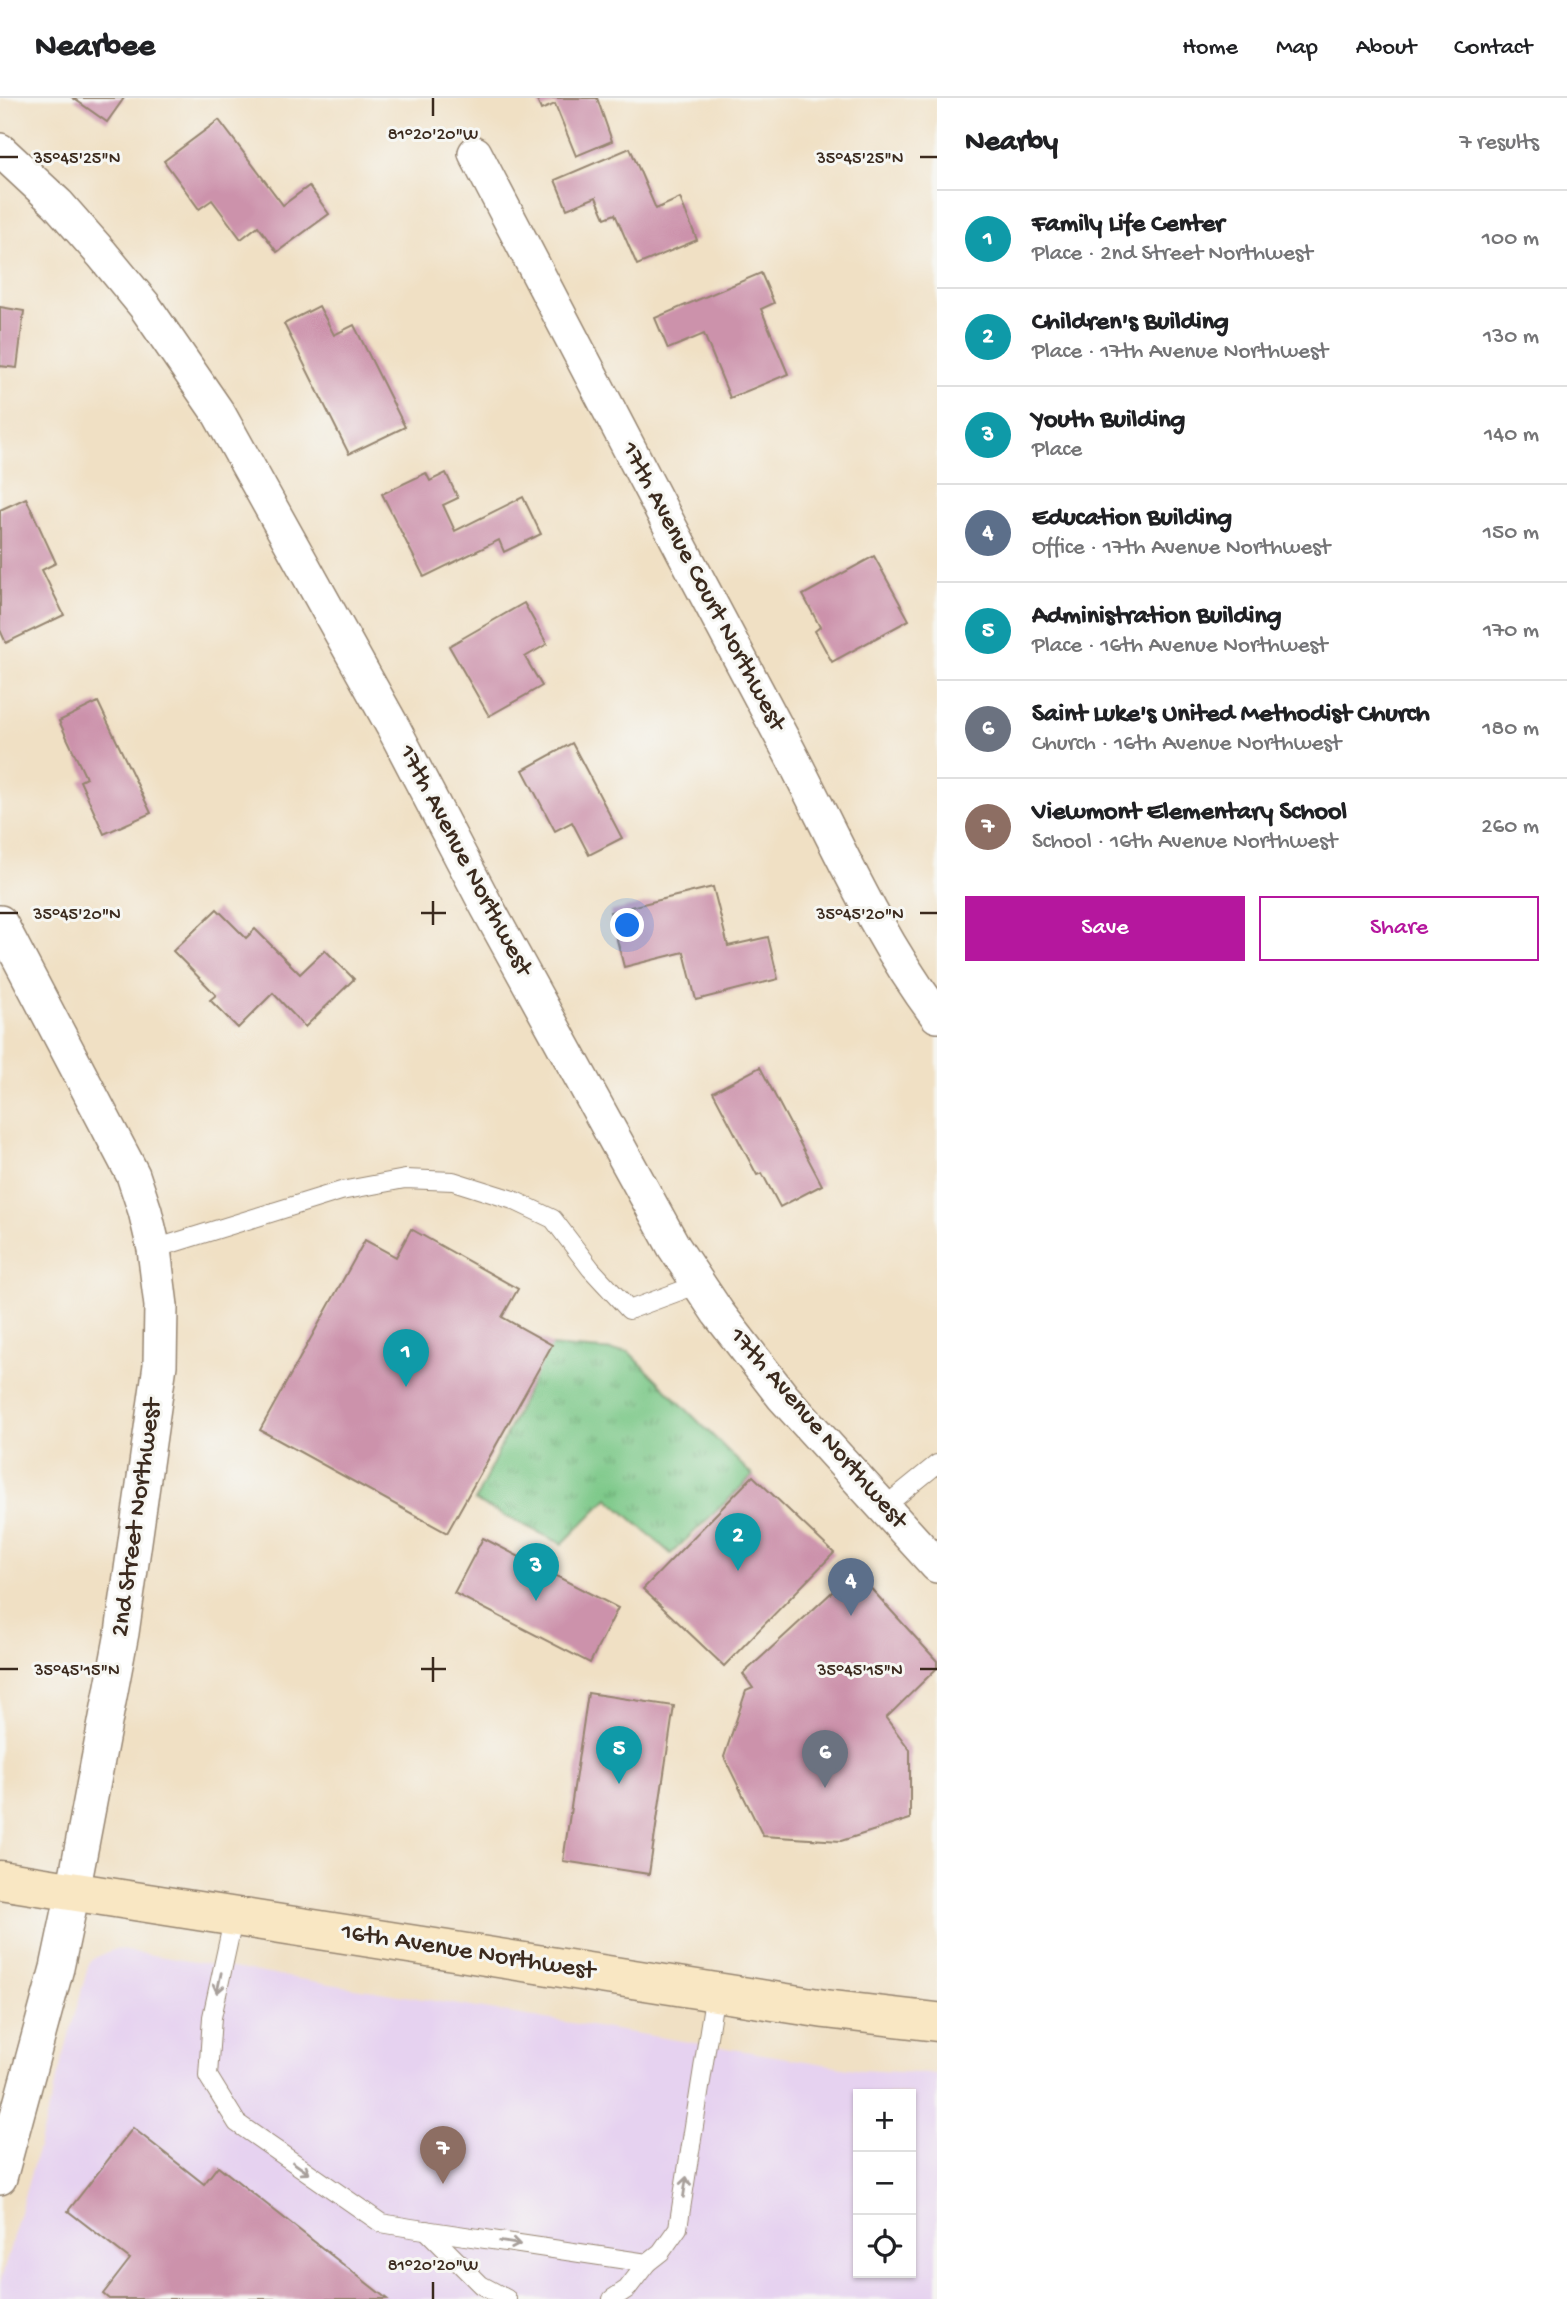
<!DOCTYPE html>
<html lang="en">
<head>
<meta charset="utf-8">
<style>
	body { margin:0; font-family:"Gochi Hand",sans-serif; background:#f2f2f2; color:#202124 }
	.controls { position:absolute; right:21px; bottom:21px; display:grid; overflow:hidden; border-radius:0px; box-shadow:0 2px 5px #0004 }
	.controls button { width:63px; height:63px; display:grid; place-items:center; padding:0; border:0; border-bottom:2px solid #e0e0e0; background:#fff; color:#202124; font:35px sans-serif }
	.you { position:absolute; left:628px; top:828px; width:24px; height:24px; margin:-18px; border:5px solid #fff; border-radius:50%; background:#1a73e8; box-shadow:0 0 0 10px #1a73e833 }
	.badge { display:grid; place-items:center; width:46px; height:46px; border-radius:50%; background:#b5179e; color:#fff; font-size:23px; font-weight:700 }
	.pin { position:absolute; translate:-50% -58px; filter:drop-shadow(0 2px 4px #0008) }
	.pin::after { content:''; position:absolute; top:37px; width:24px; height:21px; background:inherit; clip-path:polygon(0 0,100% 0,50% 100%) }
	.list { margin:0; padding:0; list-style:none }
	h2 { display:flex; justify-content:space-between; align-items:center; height:91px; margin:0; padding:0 28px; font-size:30px }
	h2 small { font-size:23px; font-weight:400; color:#757577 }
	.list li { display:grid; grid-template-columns:46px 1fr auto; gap:21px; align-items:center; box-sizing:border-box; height:98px; padding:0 28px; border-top:2px solid #e0e0e0 }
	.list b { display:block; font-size:26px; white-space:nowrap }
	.list p { margin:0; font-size:23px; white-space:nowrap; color:#757577 }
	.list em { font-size:23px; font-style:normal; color:#757577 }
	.actions { display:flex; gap:14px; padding:21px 28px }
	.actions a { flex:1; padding:16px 0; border:2px solid #b5179e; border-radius:0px; text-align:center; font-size:24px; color:#b5179e }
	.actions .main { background:#b5179e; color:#fff }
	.icon { flex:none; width:38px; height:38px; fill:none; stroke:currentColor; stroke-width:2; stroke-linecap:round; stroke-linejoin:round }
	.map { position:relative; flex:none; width:937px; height:2201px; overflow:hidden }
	header { display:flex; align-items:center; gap:42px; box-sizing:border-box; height:98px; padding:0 35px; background:#fff; border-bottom:2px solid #e0e0e0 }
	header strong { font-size:33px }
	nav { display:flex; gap:38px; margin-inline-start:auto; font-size:24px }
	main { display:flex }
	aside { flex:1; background:#fff }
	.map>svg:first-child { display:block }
	.built { fill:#e6d2f0; fill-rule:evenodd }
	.park { fill:url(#park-tufts); stroke:#5a7852; stroke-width:2 }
	.building { fill:#cc92ab }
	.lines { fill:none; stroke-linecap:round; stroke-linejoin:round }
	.lane-casing { stroke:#968571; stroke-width:20 }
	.street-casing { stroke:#968571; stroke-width:36 }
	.secondary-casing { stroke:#968571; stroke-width:41 }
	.lane { stroke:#fff; stroke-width:18 }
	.street { stroke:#fff; stroke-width:33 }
	.secondary { stroke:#f9e7c3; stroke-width:38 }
	.oneway { stroke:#a79f9a }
	.ticks { fill:none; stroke:#3b2a1e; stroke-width:2.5 }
	.labels { text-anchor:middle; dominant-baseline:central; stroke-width:6; stroke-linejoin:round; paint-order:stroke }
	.street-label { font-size:26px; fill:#3b2a1e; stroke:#f6f6f2 }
	.ticks-label { font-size:18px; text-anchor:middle; fill:#3b2a1e; stroke:#f6f6f2; stroke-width:6; stroke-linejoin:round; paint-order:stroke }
</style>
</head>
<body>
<header>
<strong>Nearbee</strong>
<nav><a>Home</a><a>Map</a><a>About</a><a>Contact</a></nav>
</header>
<main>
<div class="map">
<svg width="937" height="2201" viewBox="0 0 937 2201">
	<defs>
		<pattern id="park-tufts" width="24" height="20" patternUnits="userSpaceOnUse" patternTransform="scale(1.75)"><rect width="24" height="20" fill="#79c786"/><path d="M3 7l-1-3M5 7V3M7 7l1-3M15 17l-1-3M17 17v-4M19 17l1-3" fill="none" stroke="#64a26d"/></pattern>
	</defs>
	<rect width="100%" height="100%" fill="#f6f6f2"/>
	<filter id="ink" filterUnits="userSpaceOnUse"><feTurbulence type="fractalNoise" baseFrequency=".0143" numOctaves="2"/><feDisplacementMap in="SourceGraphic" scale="14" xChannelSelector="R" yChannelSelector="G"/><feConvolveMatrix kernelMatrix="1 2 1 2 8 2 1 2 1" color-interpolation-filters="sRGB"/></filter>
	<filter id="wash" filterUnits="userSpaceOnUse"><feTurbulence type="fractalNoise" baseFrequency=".00686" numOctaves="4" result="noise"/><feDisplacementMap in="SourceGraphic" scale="28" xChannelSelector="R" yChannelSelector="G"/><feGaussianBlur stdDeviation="1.57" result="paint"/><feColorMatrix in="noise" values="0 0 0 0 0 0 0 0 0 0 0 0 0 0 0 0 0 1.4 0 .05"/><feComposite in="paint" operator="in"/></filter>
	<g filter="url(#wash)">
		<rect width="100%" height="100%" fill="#f0e0c4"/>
		<path class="built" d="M 115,1851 L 861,1972 L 937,1976 L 937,2201 L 0,2201 L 0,2186 L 90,1862 ZM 858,1996 L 911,1996 L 911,2175 L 858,2175 Z"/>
		<polygon class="park" points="548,1248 629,1254 753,1378 671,1456 608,1400 562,1446 475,1403"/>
		<g id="blocks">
			<g class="building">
				<polygon points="73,0 124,0 107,24"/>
				<polygon points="536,0 597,0 612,43 576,58 555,6 541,12"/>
				<polygon points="219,22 283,107 309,88 329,116 277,154 258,128 241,141 212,102 199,111 164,63"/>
				<polygon points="630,50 656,111 680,100 697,142 637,167 615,116 605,120 596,99 567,111 555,82"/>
				<polygon points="761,175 774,205 761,211 788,276 730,300 704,236 668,251 655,220"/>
				<polygon points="319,208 334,237 354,227 405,329 349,356 284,226"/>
				<polygon points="0,209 24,213 17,270 0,268"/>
				<polygon points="426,375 430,383 446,375 458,400 443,407 455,433 523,399 541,436 504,454 499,442 424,479 382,396"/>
				<polygon points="26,400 56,465 42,472 64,517 6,545 0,532 0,412"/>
				<polygon points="874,458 909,522 832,564 815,533 820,529 803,497"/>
				<polygon points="524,505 547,546 525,559 542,588 489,618 449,548"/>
				<polygon points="98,604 151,715 104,736 80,683 86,680 59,623"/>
				<polygon points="572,645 622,740 589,757 572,724 555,733 523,672"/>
				<polygon points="713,789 728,848 768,839 778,881 696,902 684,854 624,869 610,814"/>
				<polygon points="217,811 246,840 255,831 300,876 325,852 354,881 305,929 273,895 238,930 210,902 216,897 173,853"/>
				<polygon points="760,969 822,1087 780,1109 762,1075 757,1077 713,994"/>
				<polygon points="411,1131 518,1191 502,1219 552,1247 447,1435 260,1332 365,1142 396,1159"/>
				<polygon points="753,1378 834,1455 724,1568 643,1491"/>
				<polygon points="483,1440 618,1510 590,1565 454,1495"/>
				<polygon points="855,1473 937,1563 937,1570 886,1620 910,1652 910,1721 841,1743 763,1738 724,1659 746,1593 753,1590 743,1576"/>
				<polygon points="588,1595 674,1608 649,1776 563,1763"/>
				<polygon points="133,2030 204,2086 218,2068 387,2201 109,2201 103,2196 130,2161 68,2113"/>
			</g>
		</g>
	</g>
	<g filter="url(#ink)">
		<use href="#blocks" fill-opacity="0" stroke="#968571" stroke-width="2"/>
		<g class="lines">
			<g class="lane-casing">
				<g id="lane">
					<polyline points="154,1151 341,1093 405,1081 453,1083 513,1102 553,1121 591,1171 629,1212 699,1186"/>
					<polyline points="884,1409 937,1366"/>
					<polyline points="234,1818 212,1919 208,1978 237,2025 381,2125 411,2130 647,2165 661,2154 678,2130 715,1894"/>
					<polyline points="426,2132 481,2187 507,2201"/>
					<polyline points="612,2201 627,2191 647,2165"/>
				</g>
			</g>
			<g class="street-casing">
				<g id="street">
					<polyline points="0,52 58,106 102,156 144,207 219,316 393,629 486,807 674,1149 718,1215 783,1299 937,1468"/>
					<path d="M 475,55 C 575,249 677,443 780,636 C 831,731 872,832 937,918"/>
					<polyline points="0,824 133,1077 145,1113 154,1151 161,1208 160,1267 122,1535 73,1794 57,1870 0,2080"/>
				</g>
			</g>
			<g class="secondary-casing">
				<polyline id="secondary" points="0,1782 825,1911 937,1924"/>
			</g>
			<use href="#lane" class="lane"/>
			<use href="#street" class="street"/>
			<use href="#secondary" class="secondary"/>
		</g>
		<defs><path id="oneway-shaft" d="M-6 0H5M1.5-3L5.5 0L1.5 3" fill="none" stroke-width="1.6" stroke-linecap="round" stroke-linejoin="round" transform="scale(1.75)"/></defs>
		<g class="oneway">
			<use href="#oneway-shaft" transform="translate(219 1885) rotate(102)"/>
			<use href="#oneway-shaft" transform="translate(301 2070) rotate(35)"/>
			<use href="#oneway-shaft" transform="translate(685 2089) rotate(-81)"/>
			<use href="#oneway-shaft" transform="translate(510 2145) rotate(9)"/>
		</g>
	</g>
	<path class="ticks" d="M 433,0 L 433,18M 0,59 L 18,59M 920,59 L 937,59M 433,803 L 433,827M 0,815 L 18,815M 421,815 L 446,815M 920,815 L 937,815M 433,1559 L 433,1584M 0,1571 L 18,1571M 421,1571 L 446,1571M 920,1571 L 937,1571M 433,2184 L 433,2201"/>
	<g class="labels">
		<g class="street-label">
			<text transform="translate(702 489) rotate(62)">17th Avenue Court Northwest</text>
			<text transform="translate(464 763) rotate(62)">17th Avenue Northwest</text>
			<text transform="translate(817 1331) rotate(49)">17th Avenue Northwest</text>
			<text transform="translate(138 1420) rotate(-82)">2nd Street Northwest</text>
			<text transform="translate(468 1855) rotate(9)">16th Avenue Northwest</text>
		</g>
	</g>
	<g class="ticks-label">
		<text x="433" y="41">81°20'20"W</text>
		<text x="77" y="65">35°45'25"N</text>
		<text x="860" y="65">35°45'25"N</text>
		<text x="77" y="821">35°45'20"N</text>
		<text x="860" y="821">35°45'20"N</text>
		<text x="77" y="1577">35°45'15"N</text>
		<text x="860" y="1577">35°45'15"N</text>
		<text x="433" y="2172">81°20'20"W</text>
	</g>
</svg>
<div class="controls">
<button>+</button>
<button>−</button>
<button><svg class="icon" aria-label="locate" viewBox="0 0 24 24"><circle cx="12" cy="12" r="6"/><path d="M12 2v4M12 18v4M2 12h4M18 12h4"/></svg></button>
</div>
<div class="you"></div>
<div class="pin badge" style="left:406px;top:1289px;background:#0f9aa8">1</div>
<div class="pin badge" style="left:738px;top:1473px;background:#0f9aa8">2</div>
<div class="pin badge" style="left:536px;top:1503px;background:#0f9aa8">3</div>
<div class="pin badge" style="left:851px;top:1518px;background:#5c6f8a">4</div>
<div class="pin badge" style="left:619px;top:1686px;background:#0f9aa8">5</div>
<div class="pin badge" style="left:825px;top:1690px;background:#6b7280">6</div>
<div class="pin badge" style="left:443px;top:2086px;background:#8d6e63">7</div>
</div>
<aside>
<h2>Nearby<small>7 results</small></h2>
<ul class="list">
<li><span class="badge" style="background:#0f9aa8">1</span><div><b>Family Life Center</b><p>Place · 2nd Street Northwest</p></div><em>100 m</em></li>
<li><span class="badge" style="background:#0f9aa8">2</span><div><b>Children's Building</b><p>Place · 17th Avenue Northwest</p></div><em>130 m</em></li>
<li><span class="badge" style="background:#0f9aa8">3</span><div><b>Youth Building</b><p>Place</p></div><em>140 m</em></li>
<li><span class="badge" style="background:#5c6f8a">4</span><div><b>Education Building</b><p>Office · 17th Avenue Northwest</p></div><em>150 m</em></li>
<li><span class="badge" style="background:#0f9aa8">5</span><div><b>Administration Building</b><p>Place · 16th Avenue Northwest</p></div><em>170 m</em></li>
<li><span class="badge" style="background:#6b7280">6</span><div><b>Saint Luke's United Methodist Church</b><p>Church · 16th Avenue Northwest</p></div><em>180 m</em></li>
<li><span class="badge" style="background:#8d6e63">7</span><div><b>Viewmont Elementary School</b><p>School · 16th Avenue Northwest</p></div><em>260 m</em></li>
</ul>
<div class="actions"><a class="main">Save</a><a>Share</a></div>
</aside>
</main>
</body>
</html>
